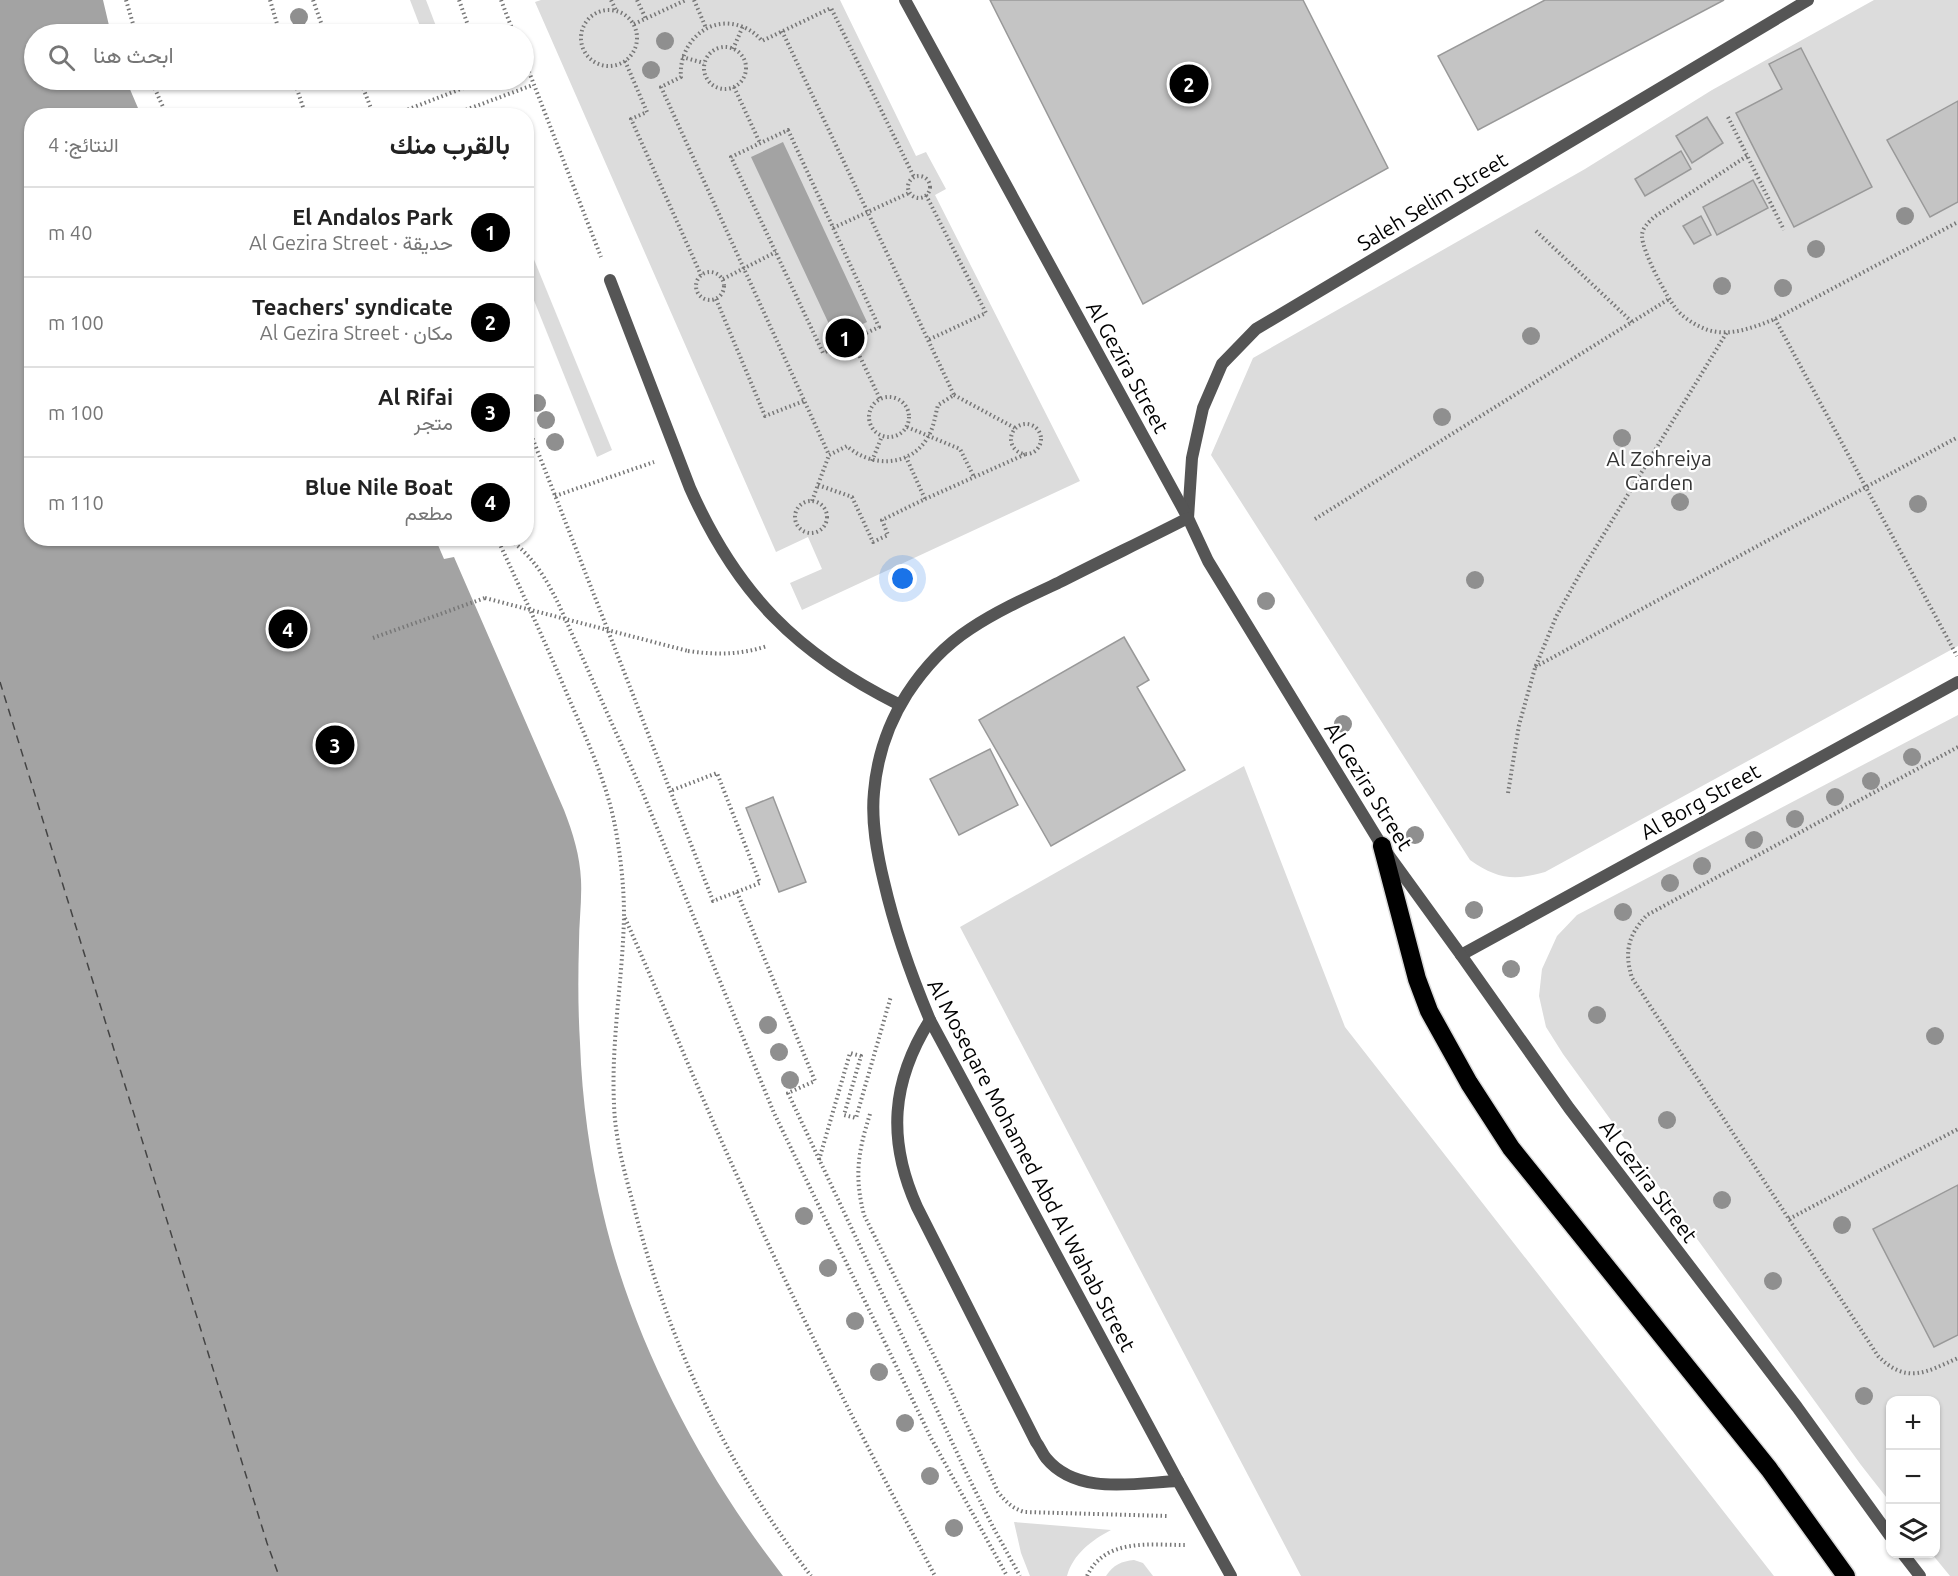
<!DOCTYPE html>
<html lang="ar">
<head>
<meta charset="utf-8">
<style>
	body { margin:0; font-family:Ubuntu,Vazirmatn,sans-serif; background:#f6f6f6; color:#222; direction:rtl }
	.controls { position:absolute; right:18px; bottom:18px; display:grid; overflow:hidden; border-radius:12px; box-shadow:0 2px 4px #0004 }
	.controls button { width:54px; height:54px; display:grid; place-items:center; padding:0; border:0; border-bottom:2px solid #e0e0e0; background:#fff; color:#222; font:30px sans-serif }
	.you { position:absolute; left:903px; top:579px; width:21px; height:21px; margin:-15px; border:4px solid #fff; border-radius:50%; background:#1a73e8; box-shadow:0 0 0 9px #1a73e833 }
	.badge { display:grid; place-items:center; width:39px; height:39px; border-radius:50%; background:#000; color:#fff; font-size:20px; font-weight:700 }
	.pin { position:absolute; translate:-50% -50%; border:3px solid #fff; box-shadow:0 2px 6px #0006 }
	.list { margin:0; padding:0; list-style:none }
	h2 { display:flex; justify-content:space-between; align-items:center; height:78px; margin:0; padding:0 24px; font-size:26px }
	h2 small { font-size:20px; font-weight:400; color:#767676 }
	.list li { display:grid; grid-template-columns:39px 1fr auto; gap:18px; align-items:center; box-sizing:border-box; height:90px; padding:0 24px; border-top:2px solid #e0e0e0 }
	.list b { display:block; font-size:22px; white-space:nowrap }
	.list p { margin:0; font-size:20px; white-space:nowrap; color:#767676 }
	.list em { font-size:20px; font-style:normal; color:#767676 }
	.icon { flex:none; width:33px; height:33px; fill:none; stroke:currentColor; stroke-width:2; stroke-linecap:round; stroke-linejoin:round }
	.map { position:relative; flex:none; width:1958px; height:1576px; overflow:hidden; direction:ltr }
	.search { position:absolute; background:#fff; box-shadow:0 2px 4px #0004; left:24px; top:24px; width:510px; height:66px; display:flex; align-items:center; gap:15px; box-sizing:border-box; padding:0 21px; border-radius:33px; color:#767676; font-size:22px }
	.panel { position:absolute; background:#fff; box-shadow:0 2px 4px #0004; left:24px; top:108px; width:510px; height:438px; border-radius:24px; direction:rtl }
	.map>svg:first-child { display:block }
	.green { fill:#dcdcdc }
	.water { fill:#a3a3a3 }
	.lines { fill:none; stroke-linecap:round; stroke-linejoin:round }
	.ferry { stroke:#444; stroke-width:1.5; stroke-dasharray:8 6; stroke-linecap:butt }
	.building { fill:#c4c4c4; stroke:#999; stroke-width:1.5 }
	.motorway-casing { stroke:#dbdbdb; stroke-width:21 }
	.path { stroke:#777; stroke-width:4; stroke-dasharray:1.5 3; stroke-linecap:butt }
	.service { stroke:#555; stroke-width:12 }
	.minor { stroke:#555; stroke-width:12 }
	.tertiary { stroke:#555; stroke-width:12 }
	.motorway { stroke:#000; stroke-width:18 }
	.path-bridge { stroke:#777; stroke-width:4; stroke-dasharray:1.5 3; stroke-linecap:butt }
	.tree { fill:#8f8f8f }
	.labels { text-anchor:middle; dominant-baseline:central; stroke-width:4.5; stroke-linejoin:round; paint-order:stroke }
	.street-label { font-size:21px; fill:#000; stroke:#fff }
	.park-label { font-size:21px; fill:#333; stroke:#fff }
</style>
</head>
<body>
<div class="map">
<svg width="1958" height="1576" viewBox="0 0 1958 1576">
	<rect width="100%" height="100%" fill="#fff"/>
	<g class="green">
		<polygon points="410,0 426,0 439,34 423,34"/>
		<polygon points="541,0 840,0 916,156 926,152 946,189 935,195 1080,481 802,610 790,583 822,569 808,537 776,552 535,2"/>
		<path d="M 1874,0 L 1958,0 L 1958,646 L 1545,872 C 1514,881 1497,879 1470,860 L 1211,455 L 1253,358 L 1585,169 L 1712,90 Z"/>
		<polygon points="526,240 612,450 597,457 527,283"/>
		<polygon points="1958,715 1958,1576 1950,1576 1932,1554 1936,1554 1936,1400 1890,1400 1890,1502 1861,1465 1563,1054 1546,1027 1539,996 1542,969 1557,936 1577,915"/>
		<polygon points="1244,766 1345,1027 1774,1576 1301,1576 960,927"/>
		<path d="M 1014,1522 L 1111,1530 C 1092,1540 1073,1554 1067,1576 L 1030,1576 L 1021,1553 Z"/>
		<path d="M 1134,1560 L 1143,1563 L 1153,1576 L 1106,1576 C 1113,1565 1122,1561 1134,1560 Z"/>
	</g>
	<g class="water">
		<path d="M 0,0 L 103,0 L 111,34 L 34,34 L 34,80 L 126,80 L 141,115 L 32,116 L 32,538 L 435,538 L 444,559 L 454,557 L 564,810 C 573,833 580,856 581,880 C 582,901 579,922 579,943 C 578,977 578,1010 580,1043 C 582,1100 590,1158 603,1213 C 633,1342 702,1472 783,1576 L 0,1576 Z"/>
		<polygon points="783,142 867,322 835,337 751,157"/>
	</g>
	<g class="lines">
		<polyline class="ferry" points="0,682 267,1543 279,1576"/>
	</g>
	<g class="building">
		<polygon points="990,0 1303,0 1388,168 1143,304"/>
		<polygon points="1545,0 1724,0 1478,130 1438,56"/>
		<polygon points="1801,48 1872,187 1794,227 1736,113 1782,89 1769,64"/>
		<polygon points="1958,101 1958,202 1930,217 1887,140"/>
		<polygon points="1707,117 1723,143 1692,163 1676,136"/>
		<polygon points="1681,151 1691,169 1645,196 1635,179"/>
		<polygon points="1753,180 1768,208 1717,235 1703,207"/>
		<polygon points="1701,216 1711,235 1694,244 1683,226"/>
		<polygon points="1124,637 1149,680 1137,687 1185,770 1051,846 979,720"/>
		<polygon points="990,749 1018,805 959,835 930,779"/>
		<polygon points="773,797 806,882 779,892 746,808"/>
		<polygon points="1958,1185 1958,1335 1934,1347 1873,1229"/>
	</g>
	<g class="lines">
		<g class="motorway-casing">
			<polyline id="motorway" points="1382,846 1417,979 1429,1011 1469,1083 1511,1148 1769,1469 1846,1576"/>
		</g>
		<g class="path">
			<polyline points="126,0 136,34"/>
			<polyline points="270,0 280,34"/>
			<polyline points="313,0 325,34"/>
			<polyline points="459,0 471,34"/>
			<polyline points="501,0 514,34"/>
			<polyline points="611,0 616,10"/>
			<polyline points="637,0 646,19"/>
			<polyline points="694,0 706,28"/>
			<circle cx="609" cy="38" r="28"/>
			<polyline points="634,24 686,0"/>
			<path d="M 782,31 L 954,395 L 938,405 C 935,416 934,427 928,437 C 911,467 871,468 847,446 L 829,455 L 661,87 L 681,77 C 678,44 709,13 743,27 C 751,30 757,35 762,41 L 831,8 L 914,177"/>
			<circle cx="725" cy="68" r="21"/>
			<polyline points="733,49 743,26"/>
			<polyline points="682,57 704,63"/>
			<polyline points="524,59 601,257"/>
			<polyline points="625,61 647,112 631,119 701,275"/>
			<polyline points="151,80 167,116"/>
			<polyline points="294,80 306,116"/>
			<polyline points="360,80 374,116"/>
			<polyline points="734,87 760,143"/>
			<polyline points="391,116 484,80"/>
			<polyline points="449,116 533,85"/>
			<polyline points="1728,117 1784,230"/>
			<polygon points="788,130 879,327 823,353 731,157"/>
			<path d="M 1747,156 L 1654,217 C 1648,223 1642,228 1642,236 C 1642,251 1667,298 1677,310 C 1685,319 1697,326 1708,330 C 1731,337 1754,327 1775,319 L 1958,222"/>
			<circle cx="919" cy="187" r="11"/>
			<polyline points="926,195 986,313 928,340"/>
			<polyline points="833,228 909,193"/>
			<polyline points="1536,231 1632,322"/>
			<circle cx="710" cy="286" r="14"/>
			<polyline points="723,279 776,252"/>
			<polyline points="716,299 765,416 804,401"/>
			<polyline points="1775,319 1957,656"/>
			<polyline points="852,340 880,399"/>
			<polyline points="954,395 1015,428"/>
			<circle cx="889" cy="417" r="20"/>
			<path d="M 526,422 C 589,581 651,741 713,901 L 760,883 L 717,773 L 670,791"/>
			<circle cx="1026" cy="439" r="15"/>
			<polyline points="907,427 960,449 974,477"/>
			<polyline points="872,461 882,436"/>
			<polyline points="818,485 852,497 873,542 888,535 882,520 925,499 906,457"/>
			<polyline points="555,496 654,462"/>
			<polyline points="925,499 1026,454"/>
			<circle cx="811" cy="517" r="16"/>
			<polyline points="812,501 829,455"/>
			<polyline points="1315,519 1669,299"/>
			<path d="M 497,538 C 522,592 547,646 570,701 C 587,740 605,779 614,821 C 620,851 624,884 624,915 C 623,978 611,1039 614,1104 C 615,1139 625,1174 634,1207 C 668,1341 727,1467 811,1576"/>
			<path d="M 507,538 C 532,554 547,580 559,605 L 642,791 L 774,1113 L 931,1438 L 1007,1576"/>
			<polyline points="373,638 485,598"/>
			<path d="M 688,651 C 716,655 740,655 767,646"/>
			<polyline points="1535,667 1958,437"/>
			<path d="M 1958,747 L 1647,915 C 1628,935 1624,952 1632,978 L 1878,1356 C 1907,1385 1926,1372 1958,1358"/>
			<polyline points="1508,793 1519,725 1535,668 1556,617 1582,570 1727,332"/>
			<polyline points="737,892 815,1081 788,1093 967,1474 993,1527 1020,1576"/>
			<path d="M 625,918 C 665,1008 702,1099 743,1189 C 802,1320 868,1449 935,1576"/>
			<path d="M 870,1114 C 858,1152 854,1176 864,1215 L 948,1384 L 998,1492 C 1006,1502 1012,1508 1024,1512 L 1168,1516"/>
			<polyline points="819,1160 850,1053 861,1056 844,1115 856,1118 891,996"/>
			<polyline points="1789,1219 1958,1129"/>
			<path d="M 1087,1576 C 1105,1538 1149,1545 1185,1545"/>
		</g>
		<g class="service">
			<path d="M 610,280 L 690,488 C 737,594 797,654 900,705"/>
			<path d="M 930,1020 C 891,1082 887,1140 917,1207 L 1036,1442 C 1040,1447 1042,1453 1046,1458 C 1077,1496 1135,1483 1178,1481"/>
		</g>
		<g class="minor">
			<polyline points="1188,518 1192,458 1203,408 1222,364 1256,329 1808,0"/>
			<polyline points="1461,955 1958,682"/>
		</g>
		<g class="tertiary">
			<polyline points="905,0 1188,518 1208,561 1382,846 1461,955 1569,1108 1797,1407 1890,1536"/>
			<path d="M 1188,518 C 1145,540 1101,561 1058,583 C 1028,597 997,611 970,629 C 944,646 924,668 907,694 C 888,724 877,757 874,792 C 871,822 877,853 884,882 C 895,930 911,975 930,1020 L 1178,1481 L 1231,1576"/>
			<polyline points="1903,1554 1920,1576"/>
		</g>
		<use href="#motorway" class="motorway"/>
		<polyline class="path-bridge" points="485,598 688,651"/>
	</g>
	<g class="tree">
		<circle cx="299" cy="17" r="9"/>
		<circle cx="665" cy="41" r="9"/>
		<circle cx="651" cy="70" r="9"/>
		<circle cx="1905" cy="216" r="9"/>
		<circle cx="1816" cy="249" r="9"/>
		<circle cx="1722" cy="286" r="9"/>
		<circle cx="1783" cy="288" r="9"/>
		<circle cx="1531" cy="336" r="9"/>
		<circle cx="537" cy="403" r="9"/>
		<circle cx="1442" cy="417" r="9"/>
		<circle cx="546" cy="420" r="9"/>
		<circle cx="1622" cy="438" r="9"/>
		<circle cx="555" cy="442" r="9"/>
		<circle cx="1680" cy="502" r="9"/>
		<circle cx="1918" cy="504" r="9"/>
		<circle cx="1475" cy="580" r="9"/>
		<circle cx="1266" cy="601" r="9"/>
		<circle cx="1343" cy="724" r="9"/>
		<circle cx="1912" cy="757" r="9"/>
		<circle cx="1871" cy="781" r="9"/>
		<circle cx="1835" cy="797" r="9"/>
		<circle cx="1795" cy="819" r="9"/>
		<circle cx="1415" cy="835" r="9"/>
		<circle cx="1754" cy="840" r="9"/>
		<circle cx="1702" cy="866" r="9"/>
		<circle cx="1670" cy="883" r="9"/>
		<circle cx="1474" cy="910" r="9"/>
		<circle cx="1623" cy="912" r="9"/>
		<circle cx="1511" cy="969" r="9"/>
		<circle cx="1597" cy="1015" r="9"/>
		<circle cx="768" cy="1025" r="9"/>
		<circle cx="1935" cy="1036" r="9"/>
		<circle cx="779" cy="1052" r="9"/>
		<circle cx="790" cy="1080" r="9"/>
		<circle cx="1667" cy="1120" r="9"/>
		<circle cx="1722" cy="1200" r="9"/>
		<circle cx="804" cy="1216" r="9"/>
		<circle cx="1842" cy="1225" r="9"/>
		<circle cx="828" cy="1268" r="9"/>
		<circle cx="1773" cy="1281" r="9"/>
		<circle cx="855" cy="1321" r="9"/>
		<circle cx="879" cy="1372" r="9"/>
		<circle cx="1864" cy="1396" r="9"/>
		<circle cx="905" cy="1423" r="9"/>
		<circle cx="930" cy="1476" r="9"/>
		<circle cx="954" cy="1528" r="9"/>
	</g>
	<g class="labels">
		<g class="street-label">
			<text transform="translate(1432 201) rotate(-31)">Saleh Selim Street</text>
			<text transform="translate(1128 367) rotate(61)">Al Gezira Street</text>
			<text transform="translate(1369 786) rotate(58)">Al Gezira Street</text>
			<text transform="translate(1700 801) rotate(-29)">Al Borg Street</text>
			<text transform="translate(1032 1165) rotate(62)">Al Moseqare Mohamed Abd Al Wahab Street</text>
			<text transform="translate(1649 1181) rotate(53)">Al Gezira Street</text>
		</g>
		<g class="park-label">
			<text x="1659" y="458">Al Zohreiya<tspan x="1659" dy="24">Garden</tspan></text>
		</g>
	</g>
</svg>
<div class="controls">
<button>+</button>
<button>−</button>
<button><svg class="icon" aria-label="layers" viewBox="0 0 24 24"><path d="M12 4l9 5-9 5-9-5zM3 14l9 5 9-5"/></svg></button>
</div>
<div class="you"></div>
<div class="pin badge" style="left:845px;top:338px">1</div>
<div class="pin badge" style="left:1189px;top:84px">2</div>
<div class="pin badge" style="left:335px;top:745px">3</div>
<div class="pin badge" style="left:288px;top:629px">4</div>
<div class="search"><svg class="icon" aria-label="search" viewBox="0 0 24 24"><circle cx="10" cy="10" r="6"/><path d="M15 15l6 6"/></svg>ابحث هنا</div>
<section class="panel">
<h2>بالقرب منك<small>النتائج: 4</small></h2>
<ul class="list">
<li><span class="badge">1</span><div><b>El Andalos Park</b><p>حديقة · Al Gezira Street</p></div><em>40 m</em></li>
<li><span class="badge">2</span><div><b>Teachers' syndicate</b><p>مكان · Al Gezira Street</p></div><em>100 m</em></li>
<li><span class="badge">3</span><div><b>Al Rifai</b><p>متجر</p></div><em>100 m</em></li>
<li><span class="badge">4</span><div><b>Blue Nile Boat</b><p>مطعم</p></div><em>110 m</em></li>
</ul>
</section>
</div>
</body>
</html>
